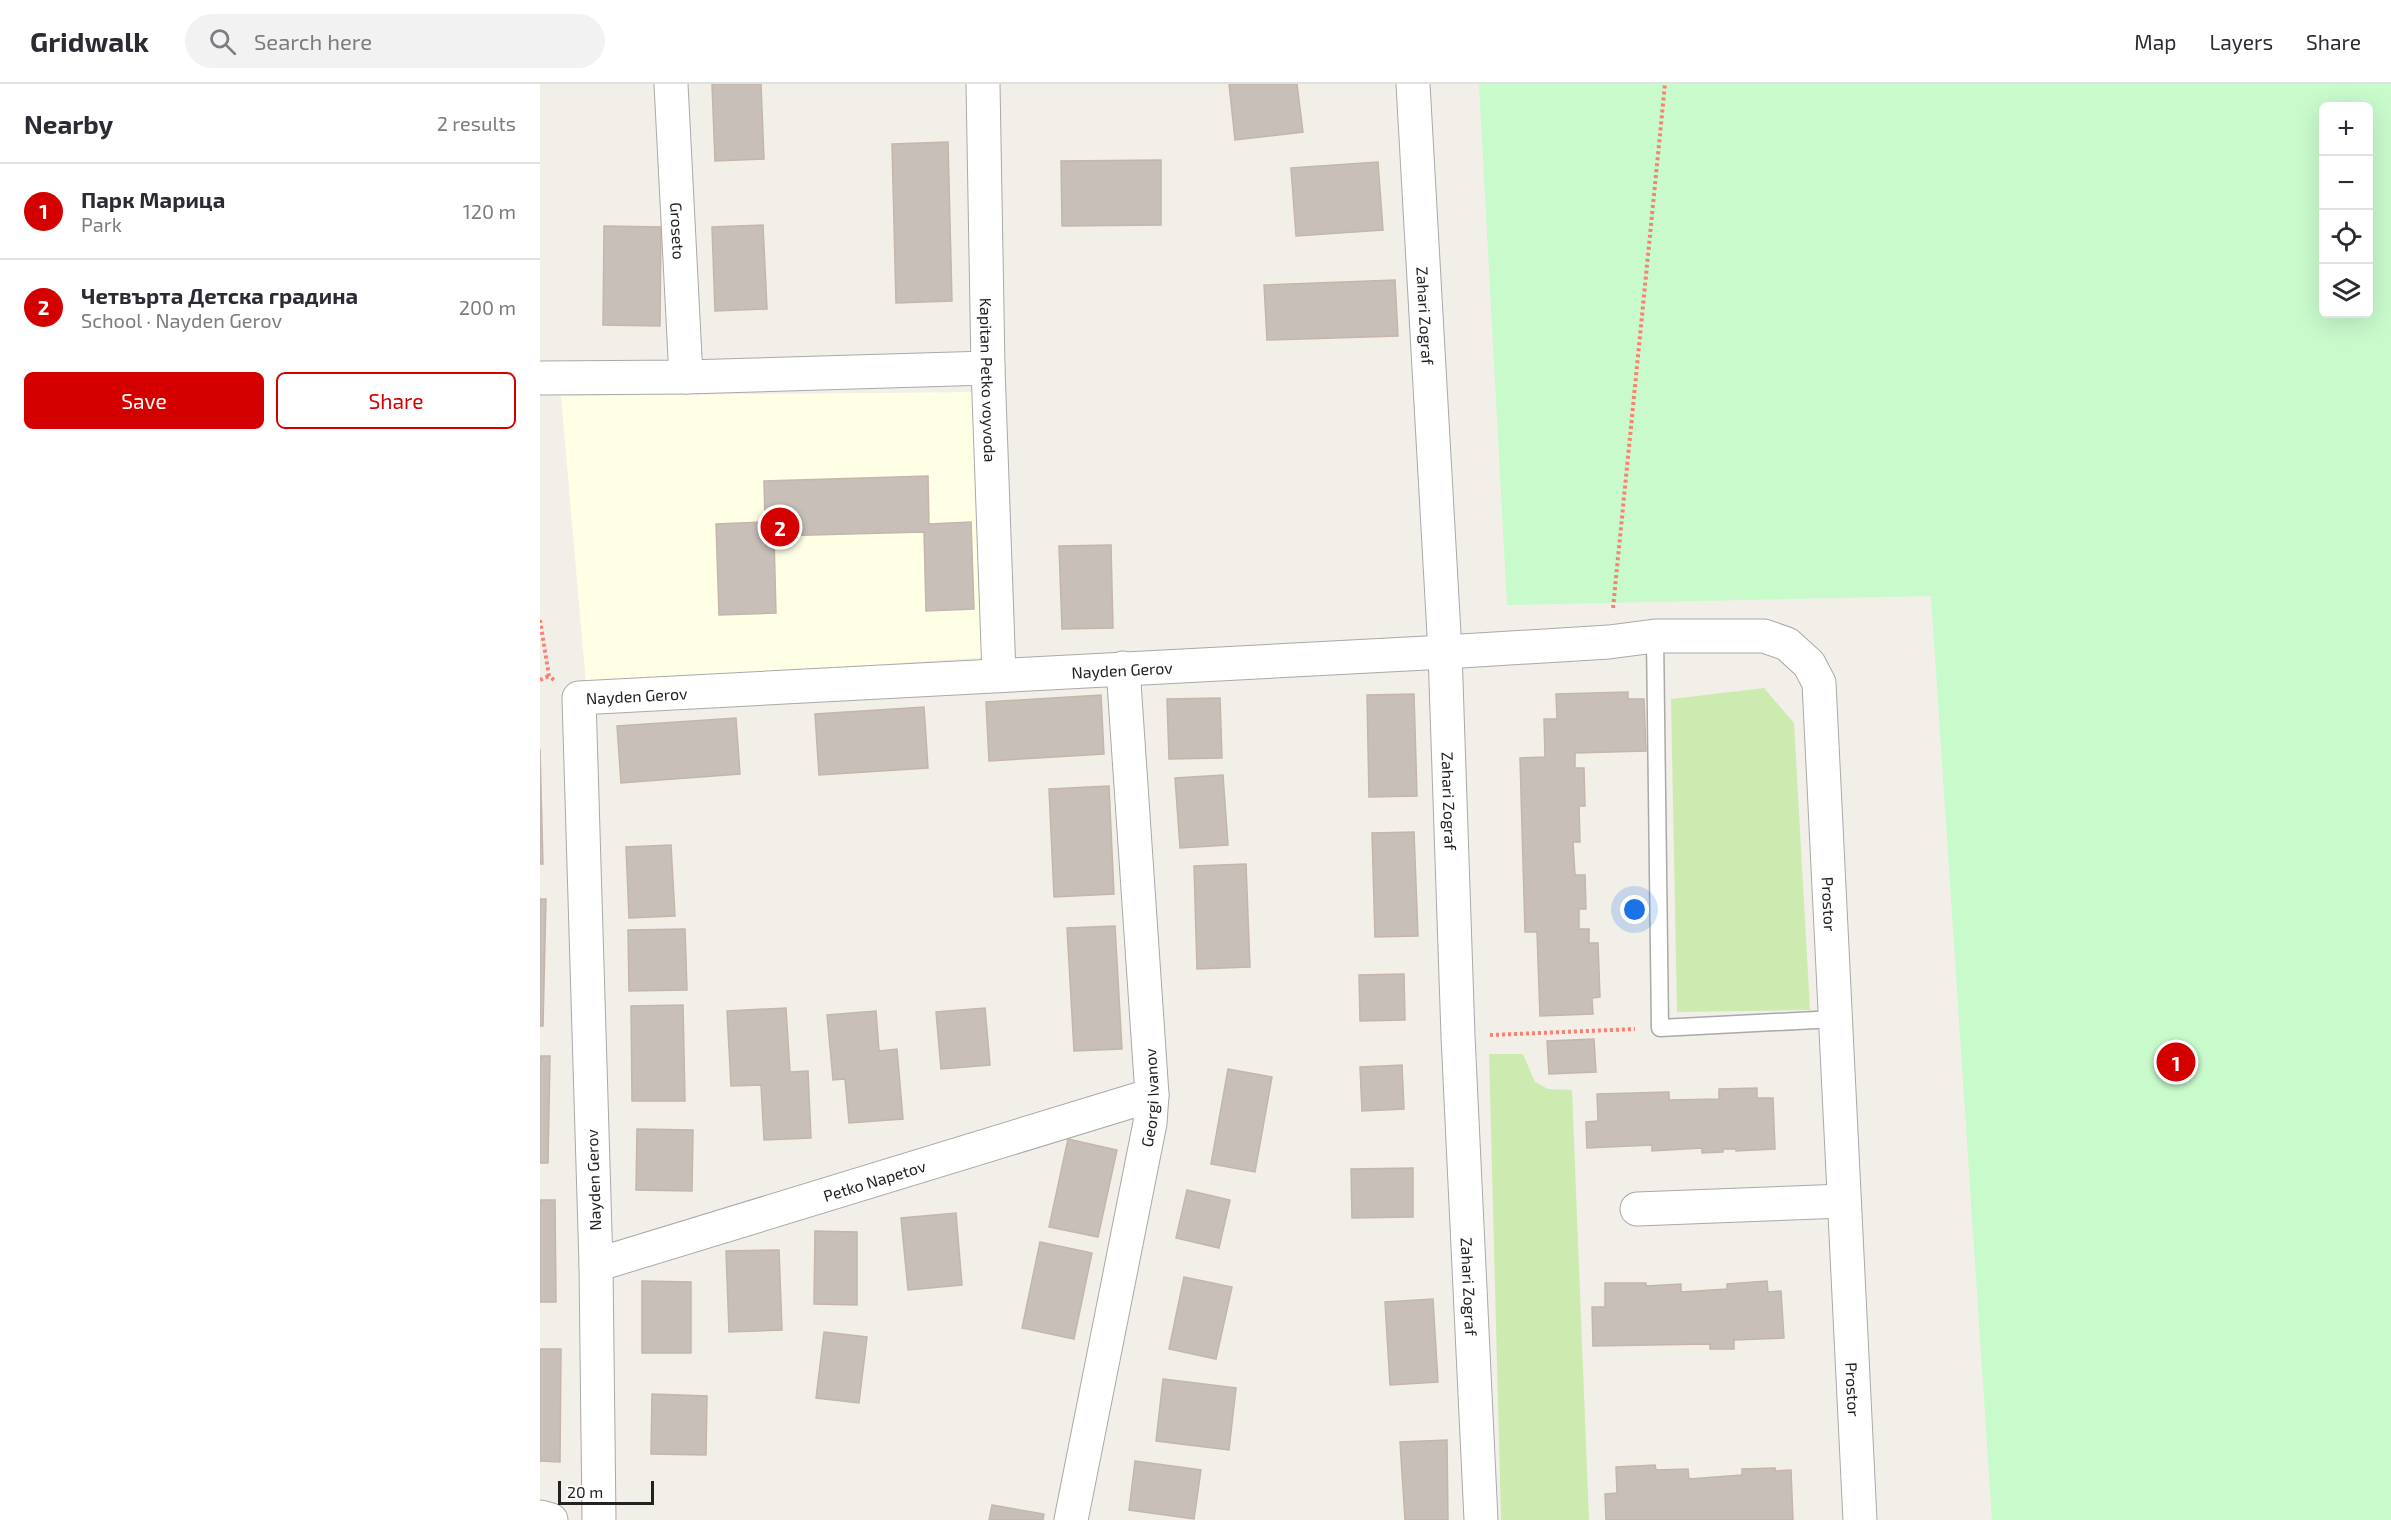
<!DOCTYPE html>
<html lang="en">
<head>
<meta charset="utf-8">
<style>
	body { margin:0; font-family:"Exo 2",sans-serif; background:#f2f2f3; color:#2b2b33 }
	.controls { position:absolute; right:18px; top:18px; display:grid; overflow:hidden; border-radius:9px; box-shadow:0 6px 24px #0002 }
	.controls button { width:54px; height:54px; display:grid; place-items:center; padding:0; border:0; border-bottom:2px solid #e1e1e2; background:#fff; color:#2b2b33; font:30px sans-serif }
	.scale { position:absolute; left:18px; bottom:15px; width:96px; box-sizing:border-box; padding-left:6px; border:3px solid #222; border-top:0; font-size:16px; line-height:21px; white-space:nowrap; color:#222; -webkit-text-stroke:4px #fff; paint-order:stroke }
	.you { position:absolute; left:1095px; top:826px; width:21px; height:21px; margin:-15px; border:4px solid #fff; border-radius:50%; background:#1a73e8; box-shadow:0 0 0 9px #1a73e833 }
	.badge { display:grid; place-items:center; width:39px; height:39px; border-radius:50%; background:#d40000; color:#fff; font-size:20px; font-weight:700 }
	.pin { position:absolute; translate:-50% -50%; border:3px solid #fff; box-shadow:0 2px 6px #0006 }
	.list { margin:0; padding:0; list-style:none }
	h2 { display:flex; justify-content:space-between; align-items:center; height:78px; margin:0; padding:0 24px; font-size:26px }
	h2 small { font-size:20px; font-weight:400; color:#7c7c81 }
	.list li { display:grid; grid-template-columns:39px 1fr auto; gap:18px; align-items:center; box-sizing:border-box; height:96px; padding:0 24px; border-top:2px solid #e1e1e2 }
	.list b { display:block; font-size:22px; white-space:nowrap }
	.list p { margin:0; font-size:20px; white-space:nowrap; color:#7c7c81 }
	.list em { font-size:20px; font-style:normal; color:#7c7c81 }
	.actions { display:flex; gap:12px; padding:18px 24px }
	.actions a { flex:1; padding:14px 0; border:2px solid #d40000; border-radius:9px; text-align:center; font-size:21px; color:#d40000 }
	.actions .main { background:#d40000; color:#fff }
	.icon { flex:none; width:33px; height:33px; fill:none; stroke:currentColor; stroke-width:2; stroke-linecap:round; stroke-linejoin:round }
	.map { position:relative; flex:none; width:1851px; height:1436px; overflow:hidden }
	header { display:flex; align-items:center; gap:36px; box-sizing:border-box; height:84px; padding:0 30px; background:#fff; border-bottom:2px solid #e1e1e2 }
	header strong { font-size:28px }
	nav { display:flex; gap:33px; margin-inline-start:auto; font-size:21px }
	.search { width:420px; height:54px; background:#f2f2f3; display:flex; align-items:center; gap:15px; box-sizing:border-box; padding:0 21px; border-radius:33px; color:#7c7c81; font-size:22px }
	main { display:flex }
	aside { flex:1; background:#fff }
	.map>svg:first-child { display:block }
	.education { fill:#ffffe5 }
	.grass { fill:#cdebb0 }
	.park { fill:#c8facc; fill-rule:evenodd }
	.building { fill:#c7bfb8; stroke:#c4b6ab; stroke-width:1.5 }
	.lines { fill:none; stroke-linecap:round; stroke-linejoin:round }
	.lane-casing { stroke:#a9a9a9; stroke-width:19 }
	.street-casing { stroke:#a9a9a9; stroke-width:35 }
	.path { stroke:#fa8072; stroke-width:4; stroke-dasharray:3 3; stroke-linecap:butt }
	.lane { stroke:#fff; stroke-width:16 }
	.street { stroke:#fff; stroke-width:33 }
	.labels { text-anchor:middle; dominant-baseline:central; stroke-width:4.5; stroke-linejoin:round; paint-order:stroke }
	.street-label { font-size:16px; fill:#222; stroke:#fff }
</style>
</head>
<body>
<header>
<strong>Gridwalk</strong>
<div class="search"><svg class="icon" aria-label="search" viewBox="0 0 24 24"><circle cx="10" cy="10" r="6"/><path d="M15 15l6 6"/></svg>Search here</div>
<nav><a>Map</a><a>Layers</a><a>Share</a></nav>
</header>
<main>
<aside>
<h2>Nearby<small>2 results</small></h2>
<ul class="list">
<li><span class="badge">1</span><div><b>Парк Марица</b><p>Park</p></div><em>120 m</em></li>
<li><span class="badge">2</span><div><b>Четвърта Детска градина</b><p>School · Nayden Gerov</p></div><em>200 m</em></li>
</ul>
<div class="actions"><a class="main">Save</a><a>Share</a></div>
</aside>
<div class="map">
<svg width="1851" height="1436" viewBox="0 0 1851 1436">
	<rect width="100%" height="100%" fill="#f2efe9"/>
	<polygon class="education" points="444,308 451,573 46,600 21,312"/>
	<g class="grass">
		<polygon points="1224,604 1254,639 1270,926 1137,928 1131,615"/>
		<polygon points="949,970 983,970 995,998 1008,1005 1032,1006 1049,1436 961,1436"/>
	</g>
	<path class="park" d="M 939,0 L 1851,0 L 1851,1436 L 1452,1436 L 1391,512 L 967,521 ZM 1784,22 L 1828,22 L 1828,230 L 1784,230 Z"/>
	<g class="building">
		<polygon points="172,0 221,0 224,75 175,77"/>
		<polygon points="689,0 757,0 763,48 695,56"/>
		<polygon points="408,58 412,217 356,219 352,60"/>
		<polygon points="621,76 621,141 522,142 521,77"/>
		<polygon points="838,78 843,146 756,152 751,84"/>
		<polygon points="223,141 227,225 175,227 172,143"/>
		<polygon points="64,142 121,143 120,242 63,241"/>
		<polygon points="855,196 858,252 727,256 724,201"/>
		<polygon points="388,392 389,440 431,438 434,525 386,527 384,448 234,452 236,529 179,531 176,440 225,438 224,397"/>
		<polygon points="571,461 573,544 522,545 519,462"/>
		<polygon points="1088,608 1088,615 1104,615 1106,667 1035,669 1035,684 1044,684 1045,722 1039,722 1040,758 1033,758 1035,791 1045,791 1046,825 1039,825 1039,845 1049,845 1049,859 1058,859 1060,913 1052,914 1053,930 1000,932 997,848 985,848 980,674 1005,673 1004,635 1017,635 1016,610"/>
		<polygon points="874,610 877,712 829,713 827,611"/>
		<polygon points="561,611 564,670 449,677 446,618"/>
		<polygon points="680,614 682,674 629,675 627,615"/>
		<polygon points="384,623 388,684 279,691 275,630"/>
		<polygon points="196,634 200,690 81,699 77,642"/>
		<polygon points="0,665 3,780 0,780"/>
		<polygon points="683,691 688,761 640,764 635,694"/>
		<polygon points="569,702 574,810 514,813 509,705"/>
		<polygon points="874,748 878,852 835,853 832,749"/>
		<polygon points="131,761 135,832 89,834 86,763"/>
		<polygon points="706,780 710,883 657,885 654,782"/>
		<polygon points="0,815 6,815 3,942 0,942"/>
		<polygon points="575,842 582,965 534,967 527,844"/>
		<polygon points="145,845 147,906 89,907 88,846"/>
		<polygon points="864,890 865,936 820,937 819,891"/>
		<polygon points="143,921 145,1017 92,1017 91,922"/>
		<polygon points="246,924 250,988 268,987 271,1054 224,1056 221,1001 191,1002 187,927"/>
		<polygon points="445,924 450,981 401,985 396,928"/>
		<polygon points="336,927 339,967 357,965 363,1035 309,1039 305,995 293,996 287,931"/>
		<polygon points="1054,955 1056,988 1009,990 1007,957"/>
		<polygon points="0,972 10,972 8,1079 0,1079"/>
		<polygon points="862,981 864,1025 822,1027 820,983"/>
		<polygon points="688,985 732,993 715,1088 671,1080"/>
		<polygon points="1217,1004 1217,1014 1233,1014 1235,1065 1196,1067 1196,1065 1183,1065 1183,1068 1162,1069 1162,1064 1112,1067 1112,1061 1047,1064 1046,1038 1058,1037 1057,1010 1129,1008 1129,1016 1179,1015 1179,1005"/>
		<polygon points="97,1045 153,1046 152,1107 96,1106"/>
		<polygon points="528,1055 577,1066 558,1153 509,1143"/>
		<polygon points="873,1084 873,1133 812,1134 811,1085"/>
		<polygon points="647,1106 690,1116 679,1164 636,1154"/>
		<polygon points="0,1116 15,1116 16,1218 0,1218"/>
		<polygon points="416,1129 422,1201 368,1206 361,1134"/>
		<polygon points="275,1147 317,1148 317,1221 274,1220"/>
		<polygon points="500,1158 552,1169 534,1255 482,1244"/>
		<polygon points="239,1166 242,1246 189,1248 186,1167"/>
		<polygon points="644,1193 692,1203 676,1275 629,1265"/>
		<polygon points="102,1197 151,1198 151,1269 102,1269"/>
		<polygon points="1227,1197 1228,1208 1241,1207 1244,1254 1194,1256 1194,1265 1170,1265 1170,1260 1053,1262 1052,1223 1065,1223 1065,1199 1106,1199 1106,1202 1141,1200 1141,1208 1187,1205 1187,1200"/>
		<polygon points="893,1215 898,1298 850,1301 845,1218"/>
		<polygon points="284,1248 327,1253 319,1319 276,1314"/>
		<polygon points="0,1265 21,1265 20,1378 0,1377"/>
		<polygon points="623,1295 696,1304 689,1366 616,1357"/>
		<polygon points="112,1310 167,1312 166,1371 111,1370"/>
		<polygon points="907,1356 908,1436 865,1436 860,1358"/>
		<polygon points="595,1377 661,1386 654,1435 589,1426"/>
		<polygon points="1115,1381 1116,1386 1148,1385 1149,1395 1202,1391 1202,1385 1235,1384 1235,1387 1251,1386 1253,1436 1066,1436 1065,1410 1077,1409 1076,1383"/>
		<polygon points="452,1421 504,1430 503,1436 449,1436"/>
	</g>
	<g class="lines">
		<g class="lane-casing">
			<polyline id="lane" points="1115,552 1120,944 1295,935"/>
		</g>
		<g class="street-casing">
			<g id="street">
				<path id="s1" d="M 131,0 L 146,293"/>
				<path id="s2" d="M 443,0 L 448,284 L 459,591"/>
				<path id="s3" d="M 873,0 L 905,568 L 918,952 L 941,1436"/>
				<polyline points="0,294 146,293 448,284"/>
				<polyline points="1097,1125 1304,1117"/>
				<path id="s4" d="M 56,1181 L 612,1011"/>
				<polyline points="0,1433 11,1436"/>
				<path id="s5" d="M 59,1436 L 56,1181 L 39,614 L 905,568 L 1069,558 L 1115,552 L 1224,552 L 1247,560 L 1269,580 L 1279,599 L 1320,1436"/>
				<path id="s6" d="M 531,1436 L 610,1039 L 612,1011 L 583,584"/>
			</g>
		</g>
		<g class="path">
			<polyline points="1073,524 1125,0"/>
			<polyline points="0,536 9,592 14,596"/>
			<polyline points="0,596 9,592"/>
			<polyline points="950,951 1095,945"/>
		</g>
		<use href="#lane" class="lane"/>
		<use href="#street" class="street"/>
	</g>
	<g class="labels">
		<g class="street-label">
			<text stroke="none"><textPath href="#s1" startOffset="147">Groseto</textPath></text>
			<text stroke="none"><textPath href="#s3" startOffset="232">Zahari Zograf</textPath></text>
			<text stroke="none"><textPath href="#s2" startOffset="296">Kapitan Petko voyvoda</textPath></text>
			<text stroke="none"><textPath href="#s5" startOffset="1366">Nayden Gerov</textPath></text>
			<text stroke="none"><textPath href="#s5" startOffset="880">Nayden Gerov</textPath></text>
			<text stroke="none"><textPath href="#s3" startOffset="718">Zahari Zograf</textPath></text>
			<text stroke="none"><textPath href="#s5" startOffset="2306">Prostor</textPath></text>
			<text stroke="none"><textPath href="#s6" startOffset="430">Georgi Ivanov</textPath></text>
			<text transform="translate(53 1096) rotate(-92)">Nayden Gerov</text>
			<text stroke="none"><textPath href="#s4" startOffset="291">Petko Napetov</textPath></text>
			<text stroke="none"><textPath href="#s3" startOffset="1204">Zahari Zograf</textPath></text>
			<text stroke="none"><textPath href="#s5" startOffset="2792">Prostor</textPath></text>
		</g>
	</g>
</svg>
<div class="controls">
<button>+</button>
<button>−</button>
<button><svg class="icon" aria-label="locate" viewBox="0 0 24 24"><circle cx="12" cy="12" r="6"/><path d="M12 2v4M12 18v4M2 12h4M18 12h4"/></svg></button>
<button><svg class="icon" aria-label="layers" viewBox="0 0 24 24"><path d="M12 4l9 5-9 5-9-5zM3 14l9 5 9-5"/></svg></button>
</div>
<div class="scale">20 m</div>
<div class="you"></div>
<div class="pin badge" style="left:1636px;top:978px">1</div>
<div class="pin badge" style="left:240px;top:443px">2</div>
</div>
</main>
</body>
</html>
